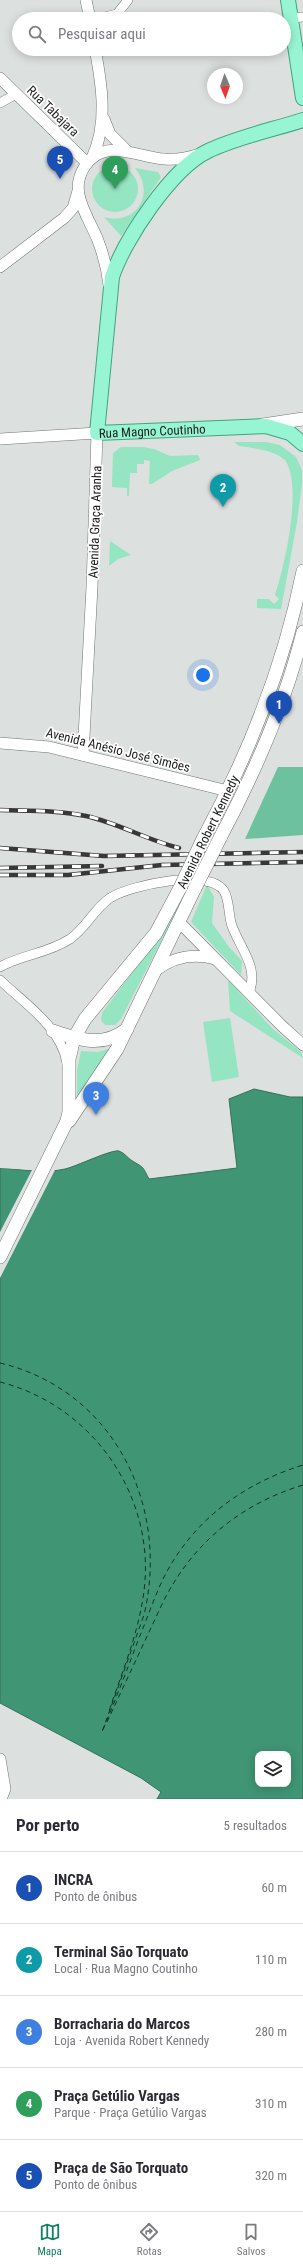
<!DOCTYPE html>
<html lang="pt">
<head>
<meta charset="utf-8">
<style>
	body { margin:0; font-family:"Roboto Condensed",sans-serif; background:#f7f7f7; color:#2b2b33 }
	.controls { position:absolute; right:12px; bottom:12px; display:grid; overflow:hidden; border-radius:8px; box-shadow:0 2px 10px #0003 }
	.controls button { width:36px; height:36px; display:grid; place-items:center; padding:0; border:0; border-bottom:1px solid #e1e1e2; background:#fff; color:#2b2b33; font:20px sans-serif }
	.compass { position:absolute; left:207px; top:68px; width:36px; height:36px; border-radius:50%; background:#fff; box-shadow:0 2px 10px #0003; rotate:178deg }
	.you { position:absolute; left:203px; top:675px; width:14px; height:14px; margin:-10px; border:3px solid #fff; border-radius:50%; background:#1a73e8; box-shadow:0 0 0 6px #1a73e833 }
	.badge { display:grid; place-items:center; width:26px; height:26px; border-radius:50%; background:#11815f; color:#fff; font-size:13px; font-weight:700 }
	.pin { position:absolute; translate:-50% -33px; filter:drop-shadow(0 1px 2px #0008) }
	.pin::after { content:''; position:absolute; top:21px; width:14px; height:12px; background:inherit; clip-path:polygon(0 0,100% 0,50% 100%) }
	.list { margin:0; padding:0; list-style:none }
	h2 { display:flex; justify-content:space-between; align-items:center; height:52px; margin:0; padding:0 16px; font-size:17px }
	h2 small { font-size:13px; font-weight:400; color:#7c7c81 }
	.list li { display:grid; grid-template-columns:26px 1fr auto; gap:12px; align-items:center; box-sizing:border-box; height:72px; padding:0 16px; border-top:1px solid #e1e1e2 }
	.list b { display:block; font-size:15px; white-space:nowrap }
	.list p { margin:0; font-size:13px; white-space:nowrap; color:#7c7c81 }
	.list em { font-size:13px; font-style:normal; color:#7c7c81 }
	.icon { flex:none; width:22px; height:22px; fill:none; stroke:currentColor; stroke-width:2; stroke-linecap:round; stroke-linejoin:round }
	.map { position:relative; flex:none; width:303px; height:1799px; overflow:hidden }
	.search { position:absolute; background:#fff; box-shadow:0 2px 10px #0003; left:12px; right:12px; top:12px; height:44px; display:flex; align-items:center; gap:10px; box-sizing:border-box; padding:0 14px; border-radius:22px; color:#7c7c81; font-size:15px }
	.sheet { height:412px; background:#fff }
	nav { display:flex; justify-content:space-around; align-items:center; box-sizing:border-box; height:56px; border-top:1px solid #e1e1e2; background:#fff; font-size:11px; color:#7c7c81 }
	nav a { display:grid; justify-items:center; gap:2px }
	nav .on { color:#11815f }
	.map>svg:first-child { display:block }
	.green { fill:#95e4c2 }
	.forest { fill:#6dc19f }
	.water { fill:#409575; stroke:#36715b; fill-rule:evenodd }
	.pier { fill:#dce0de }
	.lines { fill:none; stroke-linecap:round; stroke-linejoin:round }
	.ferry { stroke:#0e3527; stroke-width:1; stroke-dasharray:5 4; stroke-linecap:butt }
	.minor-casing { stroke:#717573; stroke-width:10 }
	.tertiary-casing { stroke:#717573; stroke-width:12 }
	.secondary-casing { stroke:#717573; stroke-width:14 }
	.primary-casing { stroke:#3fa581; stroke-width:16 }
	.minor { stroke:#fff; stroke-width:9 }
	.tertiary { stroke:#fff; stroke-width:11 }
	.secondary { stroke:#fff; stroke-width:13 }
	.primary { stroke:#97f5d4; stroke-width:14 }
	.rail-casing { stroke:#373837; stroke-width:4.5 }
	.rail { stroke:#fff; stroke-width:3; stroke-dasharray:9; stroke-linecap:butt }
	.secondary-bridge-casing { stroke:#717573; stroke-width:14; stroke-linecap:butt }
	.secondary-bridge { stroke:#fff; stroke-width:13 }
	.labels { text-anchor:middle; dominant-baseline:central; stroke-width:3.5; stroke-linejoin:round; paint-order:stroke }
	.street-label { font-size:13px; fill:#1d1e1d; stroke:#fff }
</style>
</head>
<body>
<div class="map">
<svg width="303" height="1799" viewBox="0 0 303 1799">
	<rect width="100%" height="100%" fill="#dce0de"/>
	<g class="green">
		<circle cx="115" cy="189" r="23"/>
		<path d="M 135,168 L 158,172 L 161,177 L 121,236 L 104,217 C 137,226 156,193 135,168 Z"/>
		<path d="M 234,442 L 266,442 L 280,445 L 296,457 L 302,470 L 302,484 L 297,522 L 281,609 L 257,608 L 257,599 L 269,599 L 274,604 L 279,599 L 275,595 C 285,565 303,485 285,460 C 274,450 253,448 239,446 Z"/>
		<polygon points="143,447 154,449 170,456 198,455 200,460 172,471 152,484 149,484 150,461 144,460 144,464 137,464 137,473 130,473 129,496 127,496 127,488 112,487 113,453 121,447"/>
		<polygon points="110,541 131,555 118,559 109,566"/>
		<polygon points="207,885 214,897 212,923 229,947 242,961 241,975 191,922"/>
		<polygon points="186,889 188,889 121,1019 115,1025 105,1025 101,1020 102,1013 168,925"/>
		<polygon points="228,980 272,1028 301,1052 303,1058 230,1011"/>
		<polygon points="230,1018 239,1077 212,1082 203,1022"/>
		<polygon points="113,1048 77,1101 77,1070 81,1051 97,1052"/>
	</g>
	<polygon class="forest" points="278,767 303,767 303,835 245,839"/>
	<path class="water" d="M 254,1089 L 290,1097 L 303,1097 L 303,1799 L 157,1799 L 161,1792 L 141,1778 L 0,1703 L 0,1168 C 21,1169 44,1174 65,1169 C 75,1167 112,1149 119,1151 C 125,1153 128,1159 134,1162 C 145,1168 143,1168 149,1179 L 237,1168 L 229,1099 ZM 258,1754 L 288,1754 L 288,1784 L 258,1784 Z"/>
	<polygon class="pier" points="0,1166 56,1168 0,1278 0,1232 32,1170 0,1168"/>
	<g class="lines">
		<g class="ferry">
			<path d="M 0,1363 C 114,1390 170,1506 144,1615 L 102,1732 C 115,1701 127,1670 139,1638 C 147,1619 154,1598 163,1579 C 192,1521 242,1484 303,1465"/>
			<path d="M 0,1382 C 95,1406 159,1501 143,1598 C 137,1637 121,1675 109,1711"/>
			<path d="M 107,1722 L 164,1600 C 194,1542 241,1504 303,1485"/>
		</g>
		<g class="minor-casing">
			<g id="minor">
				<polyline points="291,18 303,17"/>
				<polyline points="96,19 117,14 128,0"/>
				<polyline points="0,103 16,94"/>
				<path d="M 0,967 C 20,955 47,954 70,939 C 86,928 94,909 110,898 C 130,885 209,868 224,891 C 230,901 228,915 232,926 C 241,950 259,967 249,993"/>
				<path d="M 0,980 C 25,1004 61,1027 67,1063"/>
			</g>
		</g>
		<g class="tertiary-casing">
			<g id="tertiary">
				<polyline points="86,0 90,19"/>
				<polyline points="0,78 87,163"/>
				<polyline points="104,119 110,134 126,150"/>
				<path d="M 92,158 C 108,124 102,85 95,49"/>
				<polyline points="0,267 64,218 73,208 78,191"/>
				<path d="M 109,285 C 107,268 103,253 97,238 C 91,224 82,210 79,195 C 77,185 79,175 85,166 C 105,137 136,157 164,159 C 176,160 188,158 200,154"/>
				<polyline points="0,439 97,433 92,587 83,755"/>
				<polyline points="0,743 49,747 228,791"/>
				<polyline points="179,922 282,1026 303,1045"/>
				<path d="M 155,971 C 173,957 193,953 215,959"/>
				<polyline points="0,1759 5,1789 1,1799"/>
			</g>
		</g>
		<g class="secondary-casing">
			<g id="secondary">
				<polyline points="263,425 303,419"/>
				<path d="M 220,838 C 255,772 285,704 303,632"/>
				<path d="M 203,839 C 249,754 284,666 303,571"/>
				<path d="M 53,1031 C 80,1040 103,1048 127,1029"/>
				<polyline points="69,1121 117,1049 195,888"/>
				<polyline points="0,1257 67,1121 69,1112 69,1059 74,1038 85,1019 156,933 180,888"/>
			</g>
		</g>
		<g class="primary-casing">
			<g id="primary">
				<polyline points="288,0 303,98"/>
				<path id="s1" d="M 303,120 C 272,130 237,137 208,151 C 172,168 124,240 112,277 L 97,433 L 266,426 L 290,433 L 303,444"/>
			</g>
		</g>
		<use href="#minor" class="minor"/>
		<use href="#tertiary" class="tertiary"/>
		<use href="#secondary" class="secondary"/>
		<use href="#primary" class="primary"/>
		<g class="rail-casing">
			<g id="rail">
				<path d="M 0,810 C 29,811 58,810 86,816 C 118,823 147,840 179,848"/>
				<polyline points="0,848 104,856 303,852"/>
				<polyline points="0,868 102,866"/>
				<polyline points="0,875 68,875 162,865 303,862"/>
			</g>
		</g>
		<use href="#rail" class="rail"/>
		<g class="secondary-bridge-casing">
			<g id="secondary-bridge">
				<polyline points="180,888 203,839"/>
				<polyline points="195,888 220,838"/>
			</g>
		</g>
		<use href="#secondary-bridge" class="secondary-bridge"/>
	</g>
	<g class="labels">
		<g class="street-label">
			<text transform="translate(53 111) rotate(44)">Rua Tabajara</text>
			<text stroke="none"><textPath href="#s1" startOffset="473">Rua Magno Coutinho</textPath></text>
			<text transform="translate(95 522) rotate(-88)">Avenida Graça Aranha</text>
			<text transform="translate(118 750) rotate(14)">Avenida Anésio José Simões</text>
			<text transform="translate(208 832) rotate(-64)">Avenida Robert Kennedy</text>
		</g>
	</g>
</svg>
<div class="controls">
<button><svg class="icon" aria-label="layers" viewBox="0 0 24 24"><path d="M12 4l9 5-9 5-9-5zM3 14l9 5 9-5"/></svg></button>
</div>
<svg class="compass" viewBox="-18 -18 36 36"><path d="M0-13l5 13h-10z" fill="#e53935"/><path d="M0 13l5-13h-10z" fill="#7c7c81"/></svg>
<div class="you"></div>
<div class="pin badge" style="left:279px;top:724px;background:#1a4fb4">1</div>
<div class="pin badge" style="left:223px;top:507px;background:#0f9aa8">2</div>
<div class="pin badge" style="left:96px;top:1115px;background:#3f7fe0">3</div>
<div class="pin badge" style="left:115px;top:189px;background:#2e9e5b">4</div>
<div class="pin badge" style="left:60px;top:179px;background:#1a4fb4">5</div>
<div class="search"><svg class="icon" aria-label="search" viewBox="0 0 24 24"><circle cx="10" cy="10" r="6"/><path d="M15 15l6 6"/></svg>Pesquisar aqui</div>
</div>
<section class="sheet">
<h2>Por perto<small>5 resultados</small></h2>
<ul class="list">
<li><span class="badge" style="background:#1a4fb4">1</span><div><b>INCRA</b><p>Ponto de ônibus</p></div><em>60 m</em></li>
<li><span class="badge" style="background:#0f9aa8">2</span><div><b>Terminal São Torquato</b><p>Local · Rua Magno Coutinho</p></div><em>110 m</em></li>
<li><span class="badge" style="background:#3f7fe0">3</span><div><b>Borracharia do Marcos</b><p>Loja · Avenida Robert Kennedy</p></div><em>280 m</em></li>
<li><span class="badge" style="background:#2e9e5b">4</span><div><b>Praça Getúlio Vargas</b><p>Parque · Praça Getúlio Vargas</p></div><em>310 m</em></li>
<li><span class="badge" style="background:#1a4fb4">5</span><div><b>Praça de São Torquato</b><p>Ponto de ônibus</p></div><em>320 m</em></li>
</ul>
</section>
<nav>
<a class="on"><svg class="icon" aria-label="map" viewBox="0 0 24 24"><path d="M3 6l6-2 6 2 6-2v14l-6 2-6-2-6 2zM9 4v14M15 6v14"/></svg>Mapa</a>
<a><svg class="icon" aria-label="directions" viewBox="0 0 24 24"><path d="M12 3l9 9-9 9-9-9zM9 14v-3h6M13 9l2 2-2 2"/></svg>Rotas</a>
<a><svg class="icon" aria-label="saved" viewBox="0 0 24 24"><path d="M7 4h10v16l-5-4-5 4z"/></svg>Salvos</a>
</nav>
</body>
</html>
